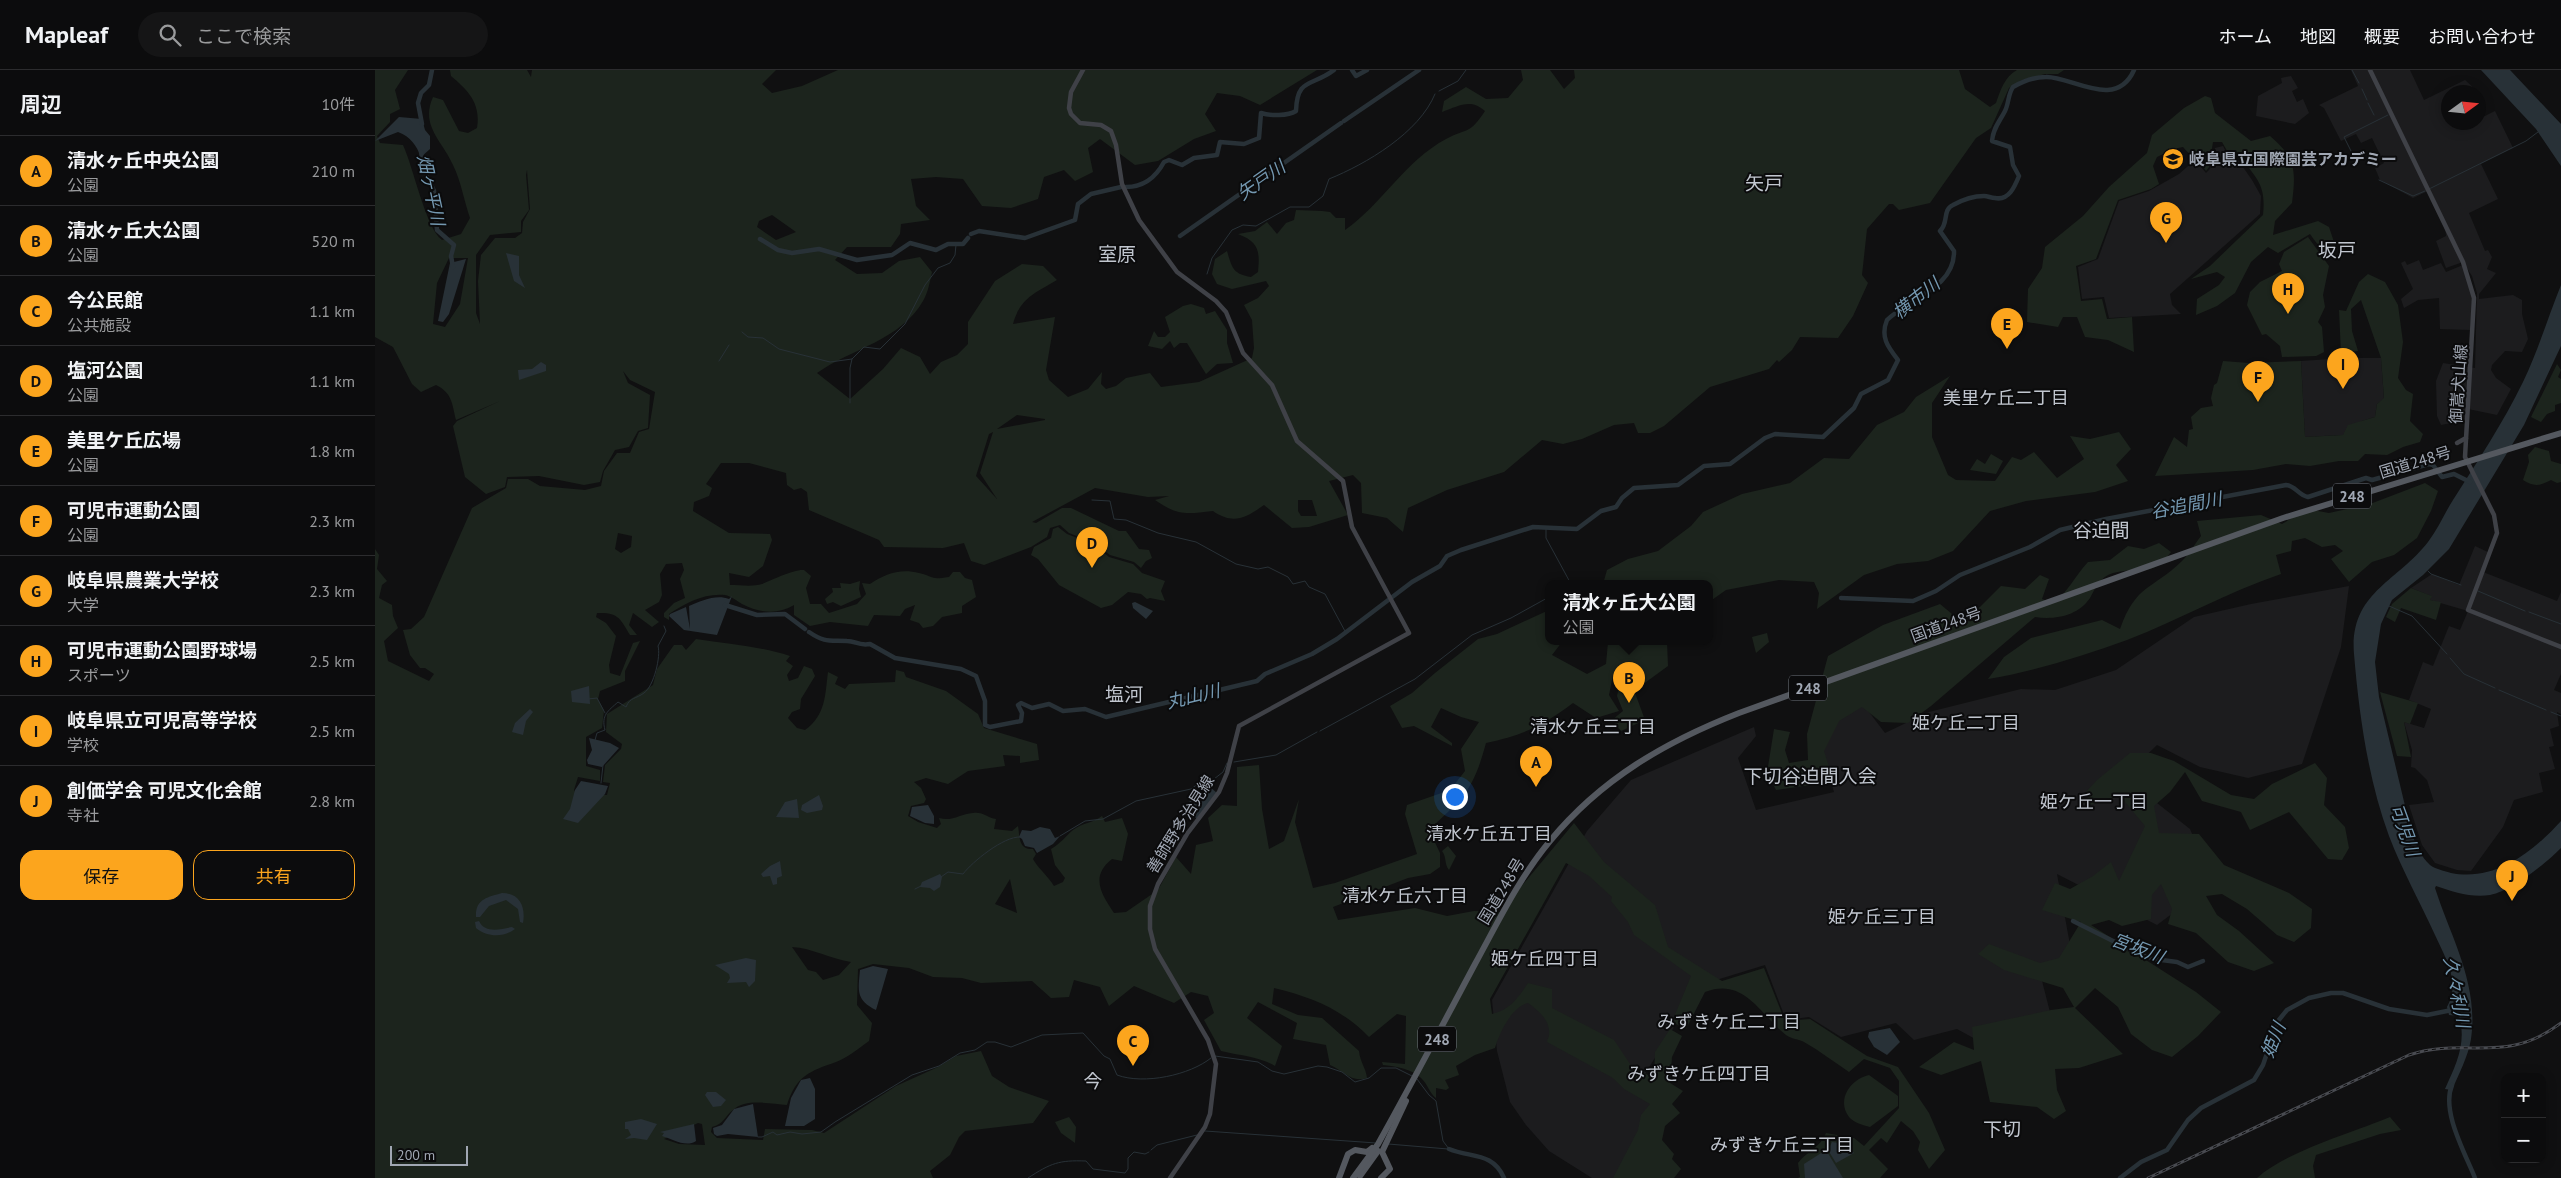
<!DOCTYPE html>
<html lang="ja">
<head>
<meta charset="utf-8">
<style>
	body { margin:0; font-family:"PT Sans","Noto Sans JP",sans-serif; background:#151516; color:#f1f3f6 }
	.controls { position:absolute; right:15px; bottom:15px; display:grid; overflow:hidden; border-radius:10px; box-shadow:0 2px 12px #0003 }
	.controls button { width:45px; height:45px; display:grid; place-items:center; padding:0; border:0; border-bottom:1px solid #2c2c2e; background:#0c0c0d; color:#f1f3f6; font:25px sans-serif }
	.compass { position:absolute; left:2066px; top:15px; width:45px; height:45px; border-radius:50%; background:#0c0c0d; box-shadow:0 2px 12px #0003; rotate:75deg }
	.scale { position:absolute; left:15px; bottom:12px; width:78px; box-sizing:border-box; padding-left:5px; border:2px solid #a0a7b3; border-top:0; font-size:14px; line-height:18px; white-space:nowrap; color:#a0a7b3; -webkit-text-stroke:4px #0b0b0c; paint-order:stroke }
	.you { position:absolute; left:1079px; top:726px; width:18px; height:18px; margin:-12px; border:4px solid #fff; border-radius:50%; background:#1a73e8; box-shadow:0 0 0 8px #1a73e833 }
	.badge { display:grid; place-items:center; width:32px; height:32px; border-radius:50%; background:#fca51d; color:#111; font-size:16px; font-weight:700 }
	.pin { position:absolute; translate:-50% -41px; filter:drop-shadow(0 1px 2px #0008) }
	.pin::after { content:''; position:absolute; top:26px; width:18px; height:15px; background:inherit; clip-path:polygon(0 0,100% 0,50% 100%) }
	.popup { position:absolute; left:1170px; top:510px; width:168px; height:65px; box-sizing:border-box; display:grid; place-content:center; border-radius:10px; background:#0c0c0d; filter:drop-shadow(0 1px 4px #0005); font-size:16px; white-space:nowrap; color:#9a9b9d }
	.popup b { font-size:19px; color:#f1f3f6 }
	.popup::after { content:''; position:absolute; left:50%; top:100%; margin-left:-10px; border:10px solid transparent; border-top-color:#0c0c0d }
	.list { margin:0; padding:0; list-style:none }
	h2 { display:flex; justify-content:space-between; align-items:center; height:65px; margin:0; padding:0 20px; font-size:21px }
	h2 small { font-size:16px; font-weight:400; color:#9a9b9d }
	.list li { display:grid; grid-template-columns:32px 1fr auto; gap:15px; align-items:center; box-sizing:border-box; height:70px; padding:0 20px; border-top:1px solid #2c2c2e }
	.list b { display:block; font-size:19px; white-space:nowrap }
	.list p { margin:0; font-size:16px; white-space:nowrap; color:#9a9b9d }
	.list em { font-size:16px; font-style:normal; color:#9a9b9d }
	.actions { display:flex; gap:10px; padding:15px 20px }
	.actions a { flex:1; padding:11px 0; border:1px solid #fca51d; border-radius:15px; text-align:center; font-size:18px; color:#fca51d }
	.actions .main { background:#fca51d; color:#111 }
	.icon { flex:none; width:28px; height:28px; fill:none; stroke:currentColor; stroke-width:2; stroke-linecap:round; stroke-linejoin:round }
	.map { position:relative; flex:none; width:2186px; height:1108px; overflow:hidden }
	header { display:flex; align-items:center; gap:30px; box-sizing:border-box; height:70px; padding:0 25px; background:#0c0c0d; border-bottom:1px solid #2c2c2e }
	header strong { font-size:24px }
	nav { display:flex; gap:28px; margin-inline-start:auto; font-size:18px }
	.search { width:350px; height:45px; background:#151516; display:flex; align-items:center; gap:12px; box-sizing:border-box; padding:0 18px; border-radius:28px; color:#9a9b9d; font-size:19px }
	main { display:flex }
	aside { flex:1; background:#0c0c0d }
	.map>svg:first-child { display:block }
	.built { fill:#1c1c1e }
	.green { fill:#1c241d; fill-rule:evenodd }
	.water { fill:#283137 }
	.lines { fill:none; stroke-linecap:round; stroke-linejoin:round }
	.stream { stroke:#283137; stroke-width:1 }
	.river { stroke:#283137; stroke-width:4.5 }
	.secondary { stroke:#3f4147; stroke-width:4.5 }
	.trunk { stroke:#54585f; stroke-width:6 }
	.rail-casing { stroke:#484a50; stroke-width:3 }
	.rail { stroke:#0b0b0c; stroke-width:1; stroke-dasharray:4; stroke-linecap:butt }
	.labels { text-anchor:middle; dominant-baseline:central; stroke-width:4; stroke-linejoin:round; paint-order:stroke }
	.shield { fill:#0b0b0c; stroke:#737881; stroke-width:1 }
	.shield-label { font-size:15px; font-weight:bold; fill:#a0a7b3 }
	.poi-label { font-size:16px; font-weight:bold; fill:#a0a7b3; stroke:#0b0b0c; text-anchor:start }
	.street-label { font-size:16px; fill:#a0a7b3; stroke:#0b0b0c }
	.water-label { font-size:18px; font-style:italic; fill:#7498b1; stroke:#0b0b0c }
	.neighbourhood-label { font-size:18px; fill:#c1c6cf; stroke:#0b0b0c }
	.quarter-label { font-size:19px; fill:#c1c6cf; stroke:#0b0b0c }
</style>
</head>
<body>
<header>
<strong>Mapleaf</strong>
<div class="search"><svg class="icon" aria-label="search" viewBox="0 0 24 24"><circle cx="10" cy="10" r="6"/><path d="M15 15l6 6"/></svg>ここで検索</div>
<nav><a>ホーム</a><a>地図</a><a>概要</a><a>お問い合わせ</a></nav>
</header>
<main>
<aside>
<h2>周辺<small>10件</small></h2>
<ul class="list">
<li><span class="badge">A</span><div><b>清水ヶ丘中央公園</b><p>公園</p></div><em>210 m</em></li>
<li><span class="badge">B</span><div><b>清水ヶ丘大公園</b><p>公園</p></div><em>520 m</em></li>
<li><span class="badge">C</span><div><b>今公民館</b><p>公共施設</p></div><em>1.1 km</em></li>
<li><span class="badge">D</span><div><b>塩河公園</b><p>公園</p></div><em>1.1 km</em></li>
<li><span class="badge">E</span><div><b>美里ケ丘広場</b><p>公園</p></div><em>1.8 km</em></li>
<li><span class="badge">F</span><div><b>可児市運動公園</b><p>公園</p></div><em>2.3 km</em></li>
<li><span class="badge">G</span><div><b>岐阜県農業大学校</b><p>大学</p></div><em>2.3 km</em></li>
<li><span class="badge">H</span><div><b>可児市運動公園野球場</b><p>スポーツ</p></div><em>2.5 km</em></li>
<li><span class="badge">I</span><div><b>岐阜県立可児高等学校</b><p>学校</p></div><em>2.5 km</em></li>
<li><span class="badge">J</span><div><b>創価学会 可児文化会館</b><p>寺社</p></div><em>2.8 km</em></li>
</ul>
<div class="actions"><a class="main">保存</a><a>共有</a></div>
</aside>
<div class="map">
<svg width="2186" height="1108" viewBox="0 0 2186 1108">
	<rect width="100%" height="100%" fill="#101011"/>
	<g class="built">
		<polygon points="1976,0 2035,0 2049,30 2090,10 2101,20 2096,22 2074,22 2074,52 2104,52 2104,49 2120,41 2138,78 2106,94 2123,129 2094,143 2110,181 2113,180 2117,187 2112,199 2121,203 2104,224 2104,229 2138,225 2147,230 2147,244 2153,269 2147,282 2130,281 2117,295 2116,300 2121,308 2136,319 2122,345 2093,339 2092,350 2066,355 2062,346 2061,311 2068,293 2100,298 2102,223 2097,206 2088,192 2071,198 2061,171 2071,166 2070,157 2053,121 2038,128 2005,110 2000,98 2009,93 1997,68 1986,73 1981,64 1966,71 1949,38 1944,35 1983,16"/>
		<polygon points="1916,6 1923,18 1917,21 1922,32 1928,29 1934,43 1920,54 1881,46 1883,26 1907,13 1906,8"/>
		<polygon points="1848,76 1854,88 1863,90 1877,110 1886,126 1885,144 1795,224 1797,235 1806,244 1734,248 1729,227 1707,229 1703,197 1723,189 1744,131 1774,121 1804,104 1820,90 1831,103 1835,99 1840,78"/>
		<polygon points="2044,190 2048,200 2066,193 2071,202 2088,195 2098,230 2095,260 2065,259 2064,228 2043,230 2029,238 2026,229 2038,219 2026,193 2030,191 2032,195"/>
		<polygon points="1970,288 2006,288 2009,329 2002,334 2000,347 1987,351 1968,365 1930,367 1926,291"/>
		<polygon points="2100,476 2115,483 2108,502 2182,531 2186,522 2186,604 2179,620 2186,623 2186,644 2182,642 2184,656 2175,659 2179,676 2174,677 2180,699 2164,703 2168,722 2139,730 2128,757 2096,801 2082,800 2060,793 2047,775 2034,735 2059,732 2052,710 2040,698 2036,697 2037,680 2029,652 2049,658 2056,639 2034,630 2048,592 2058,596 2074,556 2085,560 2093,541 2055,530 2056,526 2036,518 2057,504 2084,515"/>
		<polygon points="1974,516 1966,577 1927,694 1873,708 1825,697 1782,675 1749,707 1815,759 1838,813 1782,855 1682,804 1698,891 1665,903 1686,985 1648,995 1582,959 1539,970 1521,953 1466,967 1434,947 1411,950 1390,895 1325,915 1265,1012 1282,1026 1243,1108 1217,1108 1174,1081 1151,1055 1135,1032 1122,981 1117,930 1212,761 1256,710 1379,657 1381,666 1363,688 1381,740 1459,722 1441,662 1478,621 1510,663 1554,642 1646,619 1680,620 1741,600 1819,547 1876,534"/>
	</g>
	<g class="green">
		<path d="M 0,0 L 33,0 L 20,20 L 25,39 L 15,44 L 15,52 L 2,66 L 5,73 L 28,75 C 38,96 51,159 67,170 L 86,164 L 95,148 C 89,131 86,111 78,95 C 67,70 45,56 58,27 L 68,30 L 84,61 L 93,63 L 102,58 C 106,34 94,21 76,6 L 75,0 L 152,0 L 156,7 L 157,0 L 401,0 L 387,14 L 397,23 L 427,16 L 463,0 L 942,0 L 885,35 L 865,26 L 842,23 L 830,44 L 841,61 L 819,69 L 783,91 L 760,95 L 725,69 L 713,78 L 718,102 L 700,111 L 689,100 L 669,107 L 663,129 L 636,138 L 607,136 L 588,109 L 561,107 L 536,109 L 541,136 L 555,150 L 526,154 L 525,164 L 516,177 L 472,177 L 460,190 L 482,204 L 507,203 L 524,191 L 545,187 L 557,202 C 555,211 553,223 548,231 C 526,270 476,279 442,303 L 475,329 L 508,299 L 526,278 L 545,287 L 555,304 L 566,292 L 582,285 L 593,274 L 593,252 L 620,211 L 647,194 L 668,196 L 682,210 C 660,223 645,228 638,254 L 680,247 L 671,300 L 674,310 L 693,327 L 713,319 L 727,302 L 726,314 L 731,319 L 741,316 L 751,308 L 775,303 L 786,317 L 824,312 L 877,288 L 879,278 L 877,250 L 869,235 L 883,228 L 894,216 L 891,211 L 857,219 L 842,214 L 837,204 L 840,189 L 852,181 C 857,198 858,204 876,207 L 883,202 C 885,181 884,172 863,164 L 880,161 L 892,152 L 902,164 L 911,153 L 919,150 L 921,140 L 947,141 L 955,142 L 961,148 L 970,148 L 970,160 C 1007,134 1030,91 1071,69 C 1094,57 1094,65 1110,41 C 1095,28 1084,36 1067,42 L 1069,31 L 1091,17 L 1111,29 L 1133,28 L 1148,10 L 1146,0 L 1175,0 L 1189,19 L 1200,8 L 1199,0 L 1584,0 L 1590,19 L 1615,37 L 1621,33 C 1625,21 1630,6 1642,0 L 1689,0 L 1683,4 L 1670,4 L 1647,10 L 1634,18 L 1616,58 L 1601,68 L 1555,133 L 1524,140 L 1518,134 L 1514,134 L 1492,159 L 1487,205 L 1493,213 L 1478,246 L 1463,268 L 1425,267 L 1417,280 L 1404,292 L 1402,290 L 1394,299 L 1335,317 L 1289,356 L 1275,363 L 1263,363 L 1259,353 L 1239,355 L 1207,369 L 1188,374 L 1167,370 L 1129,402 L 1072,420 L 1033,438 L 1028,462 L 1012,448 L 987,443 L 986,413 L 978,405 L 954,411 L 973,445 L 934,457 L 917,458 L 889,435 C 871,448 858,455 838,441 C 811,444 803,446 780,430 L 794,426 L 773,427 L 720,418 L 657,452 L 661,453 L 687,438 L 696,438 L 744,461 L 751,461 L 764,479 L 774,480 L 777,488 L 771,491 L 766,498 L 759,492 L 735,485 L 719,473 L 694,463 L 685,455 L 675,458 L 672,467 L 656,477 L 609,495 L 596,491 L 589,473 L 568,478 L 509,477 L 504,470 L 434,440 L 432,422 L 426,418 L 419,420 L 412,415 L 411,403 L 374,393 L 346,393 L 331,414 L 337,418 L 334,426 L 319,432 L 318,441 L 354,463 L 395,464 L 397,470 L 388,496 L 374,507 L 354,503 L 355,515 C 365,515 378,517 387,514 C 397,510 419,499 429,500 L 436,506 L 431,518 L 435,534 L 446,534 L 454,543 L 482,534 L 491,524 L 487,513 L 495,514 C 510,504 525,498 544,503 C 561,507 554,510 574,507 L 578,502 L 585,502 L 590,508 L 597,510 L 601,527 L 587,536 L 587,543 L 567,547 L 558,556 L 548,558 L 544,553 L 535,550 L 540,535 L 530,539 L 525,546 L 499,545 L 493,556 L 455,552 L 435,556 L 419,545 L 419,535 C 403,545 384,543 367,534 C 362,531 356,526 350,525 C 329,523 311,533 294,544 L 294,550 L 289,547 L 289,543 L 299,533 L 310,528 L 305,509 L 309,500 L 307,493 L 291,494 L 285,504 L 287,525 L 284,532 L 270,540 L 284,552 L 277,557 L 258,543 L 254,555 L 262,565 L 255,565 C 245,548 243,542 222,543 L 221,547 L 231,553 L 241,566 L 234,595 L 235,603 L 245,606 L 258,573 L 265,571 L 250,601 L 250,611 L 225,621 L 223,629 L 229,640 L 227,658 L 211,667 L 211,696 L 225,700 L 225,711 L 203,707 L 199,720 L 202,725 L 232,725 L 235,713 L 228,712 L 230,695 L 246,679 L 247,674 L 231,662 L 232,644 L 278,615 L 282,599 L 299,575 L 307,575 L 311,580 L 321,569 C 353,574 385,576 415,586 L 411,591 L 418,596 L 412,605 L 414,611 L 423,608 L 429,596 L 437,599 L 440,606 L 426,629 L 425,639 L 417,642 L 413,648 L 422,658 L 430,660 C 451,645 450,625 453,602 L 463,607 L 460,614 L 470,619 L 474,614 L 520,612 L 521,600 L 529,602 L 531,607 L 571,621 L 603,644 L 609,658 L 662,674 L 664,690 L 645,693 L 645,686 L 628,685 L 630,696 L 593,701 L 573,714 L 551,708 L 539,712 L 546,718 L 551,729 L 549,733 L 536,736 L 533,746 L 543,752 L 562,758 L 566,754 L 564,748 C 577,752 585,744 598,743 C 607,741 613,748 621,749 L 619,759 L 637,761 L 643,756 C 645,766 643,780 658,779 L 661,784 L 658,789 C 662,797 673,806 679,816 L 688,812 L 690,808 L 680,795 L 676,779 C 685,774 691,766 698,760 C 707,753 718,753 727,746 L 730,752 L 747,748 L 753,764 L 747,791 L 737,789 C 715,806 726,824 739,843 L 751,842 L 783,820 L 801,787 L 816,804 L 821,775 L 838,771 L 833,748 L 847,735 L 862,736 L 862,697 L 884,695 L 887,739 L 894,779 L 909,771 L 924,729 L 920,752 L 938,818 L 960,813 L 1042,784 L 1030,744 L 1032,735 L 1075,720 L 1090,701 L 1086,679 L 1104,652 L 1086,647 L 1066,638 L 1056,657 L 1077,673 L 1077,676 L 1039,656 L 1027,658 L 1015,636 L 1037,623 L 1060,603 L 1103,569 L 1122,564 L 1174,540 L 1174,572 L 1187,572 L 1177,585 L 1212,604 L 1231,594 L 1233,572 L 1292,572 L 1293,596 L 1267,615 L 1244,595 L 1238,605 L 1234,625 L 1244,641 L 1221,648 L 1198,633 C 1167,656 1148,665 1111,673 C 1098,721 1089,727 1054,760 L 1065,783 L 1065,797 L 1055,804 L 1033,808 L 958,837 L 963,850 L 1040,838 L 1072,846 L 1099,841 L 1125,842 L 1199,753 L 1229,792 L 1280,835 L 1293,877 L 1347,911 L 1389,898 L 1410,951 L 1435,949 L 1492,986 L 1523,997 L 1554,1043 L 1570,1080 L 1554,1099 L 1543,1080 L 1545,1072 L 1538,1061 L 1526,1051 L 1512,1073 L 1506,1068 L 1494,1080 L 1513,1099 L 1505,1108 L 1423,1108 L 1425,1107 L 1423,1093 C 1432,1081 1446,1077 1451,1063 L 1479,1068 L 1489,1076 L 1524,1038 L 1524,1011 L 1515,998 L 1489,989 L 1474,1002 C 1459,992 1445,981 1429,972 C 1424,969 1416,969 1411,965 C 1385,945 1370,907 1330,922 L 1311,959 L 1297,952 L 1316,906 L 1259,865 L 1253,852 L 1236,831 L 1237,827 L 1214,806 L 1191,793 L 1115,929 L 1117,944 C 1135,940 1143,928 1153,913 L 1177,919 L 1177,938 L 1239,970 L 1257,997 L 1279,1008 L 1280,982 L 1295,959 L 1307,966 L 1297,987 L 1295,1013 L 1308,1021 L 1297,1034 L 1305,1043 L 1290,1056 L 1287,1070 L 1299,1084 L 1297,1089 L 1306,1099 L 1299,1108 L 1238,1108 L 1263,1060 L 1266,1045 L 1275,1034 L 1249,1019 L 1238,1008 L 1172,972 C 1172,970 1174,967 1174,965 C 1176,951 1163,940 1153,933 C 1137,936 1124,964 1120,978 L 1100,985 L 1081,996 L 1084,1005 L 1070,1010 L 1074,1018 L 1071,1020 L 1061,1018 L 1061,1028 C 1054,1023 1053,1014 1046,1008 C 1037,999 1020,996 1008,995 L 1007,992 L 1030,994 L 1031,946 L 1022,944 L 994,967 C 967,939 936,927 899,918 L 897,934 L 923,945 L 947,948 L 984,981 C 985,992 991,998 992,1008 C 976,1013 969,1001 955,995 L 951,975 L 918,969 L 922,953 L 883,932 L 872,948 L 907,976 L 900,996 C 883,986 866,986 846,981 L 829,950 L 839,943 L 833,926 L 816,922 L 799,933 L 759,916 L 734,936 L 725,917 L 699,910 L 694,927 L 676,928 L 657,911 L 606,913 L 587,908 L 558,907 L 534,898 L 498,894 L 483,899 L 482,935 L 497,953 L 494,971 C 484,978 472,988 461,992 C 435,1001 421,1006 412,1035 C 396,1034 371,1028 358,1040 C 349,1047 349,1054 337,1057 L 336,1062 L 342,1068 L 388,1070 L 390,1059 L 437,1060 L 449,1063 L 521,1016 L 563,997 L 581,986 L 606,981 L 617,1006 L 634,1017 L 674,1031 L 658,1053 L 590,1061 L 584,1067 L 575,1085 L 555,1101 L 558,1108 L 0,1108 L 0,479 L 4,485 L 2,499 L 12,511 L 7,515 L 4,528 L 17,535 L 18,546 L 23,558 L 9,571 L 13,591 L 54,611 L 59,604 L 50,598 L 45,598 L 35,585 L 28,560 L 36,559 L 49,547 L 97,438 L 131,418 L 133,409 L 153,409 L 165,416 L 210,420 L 226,416 L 229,401 L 242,383 L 255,383 L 264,362 L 274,359 L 280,322 L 255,310 L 248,301 L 253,313 L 275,325 L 273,358 L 263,361 L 254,377 L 240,380 L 228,401 L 225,412 L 209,415 L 164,406 L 132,407 L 130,417 L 111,424 L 90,407 L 78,356 L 82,351 L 125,331 L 81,350 C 77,333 77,323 61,315 L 46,322 L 37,314 L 18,277 L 0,267 ZM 152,100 L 155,139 L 148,152 L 147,163 L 140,168 L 120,168 L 106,185 L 103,211 L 105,254 L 101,243 L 101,185 L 115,165 L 146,162 L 146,151 L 154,140 L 151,105 ZM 397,145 L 421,162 L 401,170 L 382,157 L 384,151 ZM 74,188 L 93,188 L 85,234 L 70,257 L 58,254 L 62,213 ZM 642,345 L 670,349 L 670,350 L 622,359 ZM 618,362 L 605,403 L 622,429 L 601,406 L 614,364 ZM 923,430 L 937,430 L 942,446 L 926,446 L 923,441 ZM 243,463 L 257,466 L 256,477 L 246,483 L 240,479 ZM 635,809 L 642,843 L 620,834 ZM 417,877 C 437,878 456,889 476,892 L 464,905 L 448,910 L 441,902 L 433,900 ZM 323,1053 L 327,1054 L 330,1075 L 304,1074 L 289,1069 Z"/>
		<path d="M 1830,26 L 1836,28 L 1840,43 L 1876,71 L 1895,66 C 1921,88 1921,100 1917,133 L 1900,151 L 1898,165 L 1943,151 L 1954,157 L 1960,175 L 1958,179 C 1946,182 1941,172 1935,164 L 1903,183 L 1893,177 L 1876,192 L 1860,223 L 1842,236 L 1821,245 L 1822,229 L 1844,215 L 1850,207 L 1842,202 L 1816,209 L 1835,196 L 1888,145 C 1891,115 1883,111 1866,87 L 1855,86 L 1847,72 L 1838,72 L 1834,97 L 1831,101 C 1825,90 1816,87 1808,77 L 1798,79 L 1782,87 L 1778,96 L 1784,114 L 1776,119 L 1743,130 L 1721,189 L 1701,196 L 1706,231 L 1727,229 L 1732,249 L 1757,247 L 1759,282 L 1733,270 L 1710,267 L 1702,247 L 1688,247 L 1683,257 L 1652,252 L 1653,219 L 1667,198 L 1670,177 L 1708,146 L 1734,117 L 1772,83 L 1777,65 L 1809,38 Z"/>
		<polygon points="1933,167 1954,196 1948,225 1950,237 1943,252 1947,257 1949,282 1941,286 1907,287 1905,276 1891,264 1887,265 1872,235 1875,222 1885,212 1907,201 1904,194 1909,182"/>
		<polygon points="1993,204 2010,212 2023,235 2028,272 2023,308 2031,320 2038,324 2035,351 2048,364 2045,372 2028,377 2012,385 1990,384 1983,391 1964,391 1935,396 1911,394 1878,400 1780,406 1799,367 1812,377 1814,360 1818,359 1816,347 1826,338 1838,336 1836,328 1839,315 1842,313 1848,291 1874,293 1926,291 1930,367 1968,365 1973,355 2000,347 2002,334 2009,328 2006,288 1986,230 1976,239 1977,261 1983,281 1966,283 1964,240 1971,241 1984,212"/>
		<polygon points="816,234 829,238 831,244 840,241 852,260 852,273 858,293 842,294 831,304 812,273 805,273 799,278 795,271 787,279 773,276 779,261 783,267 790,267 795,262 790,247 808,236"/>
		<polygon points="2182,294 2186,300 2183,307 2186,309 2186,333 2180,335 2180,341 2172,344 2166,352 2156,347"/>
		<polygon points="1575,306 1557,333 1557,367 1573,405 1581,410 1620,411 1637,387 1646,390 1659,382 1682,408 1709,389 1695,366 1715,369 1744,362 1756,379 1741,395 1753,411 1720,422 1651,431 1615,441 1578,481 1553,491 1522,494 1489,505 1442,539 1444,523 1439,512 1404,510 1351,520 1334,532 1334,514 1228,514 1232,500 1253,489 1283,481 1316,456 1328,442 1367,424 1415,413 1449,388 1474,389 1502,355 1529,342 1541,327"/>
		<path d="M 2160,377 L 2174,381 L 2176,391 L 2186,394 L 2186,412 L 2182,413 L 2176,410 C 2165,416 2159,417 2148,410 L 2154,392 L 2153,385 Z"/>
		<polygon points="1616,384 1628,391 1621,404 1595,400 1602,389 1610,394"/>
		<path d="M 2050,413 L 2063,421 L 2056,441 L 2042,468 L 2019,485 L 1997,492 L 1974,512 L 1956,489 L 1968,481 L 1960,475 L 1947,477 L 1930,468 L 1917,471 L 1916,481 L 1901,485 L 1906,504 C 1853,522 1804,550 1752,570 C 1707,586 1660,601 1613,609 L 1629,587 L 1656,568 L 1727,550 L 1745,559 C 1761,514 1777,520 1807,491 C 1814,484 1820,474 1826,466 L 1822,451 L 1886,445 L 1907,454 L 1932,439 L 1954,443 L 1995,434 Z"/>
		<polygon points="683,457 692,464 718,474 734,487 758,494 767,503 790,511 786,521 790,531 775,528 772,529 766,524 753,522 737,535 726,538 684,515 663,489 656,485 659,477 676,468 678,459"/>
		<path d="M 1784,473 L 1796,482 C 1777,509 1764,496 1738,503 C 1725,507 1721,517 1715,528 C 1703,546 1680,550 1660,547 L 1556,636 L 1533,653 L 1506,652 L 1487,637 L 1464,651 L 1449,681 L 1456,703 L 1436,715 L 1401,720 L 1392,703 L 1399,659 L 1415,662 L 1410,680 L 1414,693 L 1433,690 L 1432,664 L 1453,586 L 1508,555 L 1565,534 L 1583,549 L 1605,537 L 1626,516 L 1650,519 L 1665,505 L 1674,509 L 1667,529 L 1678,533 C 1693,522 1700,506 1713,492 L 1735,490 L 1753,476 L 1769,479 Z"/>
		<polygon points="485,511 484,519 486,527 466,536 458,532 452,534 450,529 458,522 457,518 466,518 465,513 475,514"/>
		<polygon points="2036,518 2057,526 2055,530 2066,532 2061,550 2026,538 2020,552 2011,547 2017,534"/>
		<polygon points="1392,563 1394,572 1381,583 1377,567"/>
		<polygon points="1246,607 1252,608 1256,612 1270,650 1246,661 1237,650 1248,641 1242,626"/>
		<polygon points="2005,622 2043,633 2035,654 2029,652 2036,687 2022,686"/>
		<polygon points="1755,683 1776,683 1799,691 1856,725 1879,729 1897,714 1940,693 1952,708 1949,735 1970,757 1974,778 1967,790 1953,789 1914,742 1875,760 1866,742 1827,731 1810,702 1795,722 1779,736 1784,763 1824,764 1849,795 1914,823 1937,839 1936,858 1919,872 1902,865 1872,839 1847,824 1831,826 1842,845 1864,861 1899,893 1879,901 1853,892 1821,863 1793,854 1797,839 1786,814 1777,825 1776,849 1747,856 1734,850 1716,855 1821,922 1846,942 1823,966 1797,987 1777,980 1756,964 1743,937 1720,918 1700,938 1748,984 1704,998 1680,999 1682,1020 1691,1041 1679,1049 1662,1037 1615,1032 1606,991 1566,1005 1544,997 1579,972 1599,980 1597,957 1676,940 1699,937 1688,918 1629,900 1603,884 1614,874 1665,893 1684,888 1706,852 1667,840 1680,813 1695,819 1718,806 1736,792 1744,811 1770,756 1746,727 1729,730 1713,736 1708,725 1722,710"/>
		<path d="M 1073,776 L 1081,786 L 1074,800 C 1069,794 1072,788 1067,781 Z"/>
		<path d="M 1494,1005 L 1523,1026 L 1523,1036 L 1495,1057 C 1488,1055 1479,1053 1474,1047 C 1461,1029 1476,1009 1494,1005 Z"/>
		<polygon points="694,1047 701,1057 700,1073 686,1063 680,1052"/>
		<path d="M 2015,1047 L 2026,1060 L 2005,1064 L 1941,1085 L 1938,1096 L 1940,1108 L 1882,1108 C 1912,1081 1977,1063 2015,1047 Z"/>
	</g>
	<g class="water">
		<polygon points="2106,0 2135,0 2186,54 2186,96 2161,59"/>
		<path d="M 24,47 L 47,49 L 50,60 L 55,66 L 55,79 L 46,87 C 41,75 36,67 23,62 L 0,71 Z"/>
		<polygon points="131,183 144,186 144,205 150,218 139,211"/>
		<polygon points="91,189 74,244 68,252 63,251 75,193"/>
		<path d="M 2186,215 L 2186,276 L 2149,355 L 2074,479 L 2048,505 L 2017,530 L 2006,554 L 2000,592 L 2004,627 L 2037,765 C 2042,776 2046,787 2055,795 C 2060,799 2070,801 2076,803 C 2120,812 2158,782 2186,751 L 2186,778 C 2170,794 2137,821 2115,825 C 2097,828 2078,822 2061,816 L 2060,818 C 2076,868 2104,914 2096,969 C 2093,987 2084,1003 2077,1020 L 2070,1019 C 2081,995 2092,973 2084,946 L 2074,945 L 2072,937 C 2086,912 2070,887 2060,865 C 2045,832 2027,800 2014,766 C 1993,709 1984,644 1979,584 C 1974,523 2022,512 2053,472 C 2063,459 2069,444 2078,430 C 2102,392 2128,353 2148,312 C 2163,281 2173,247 2186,215 Z"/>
		<polygon points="166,292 171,295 171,301 144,310 143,300 157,299"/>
		<path d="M 357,526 L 342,565 L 309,560 L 294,546 L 295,544 L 311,537 L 315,559 L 314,536 C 326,531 341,524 354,529 Z"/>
		<polygon points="760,532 778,541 771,549 758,538 757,533"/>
		<polygon points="214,616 215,634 197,632 196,621"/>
		<polygon points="155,639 158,642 151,651 148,665 137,662 140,653"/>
		<polygon points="214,668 235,673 244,678 227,697 213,694 212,690 217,680"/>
		<polygon points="206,711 233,716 230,724 203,753 188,749 195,739 200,720"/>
		<polygon points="829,717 835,717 842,723 822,749 817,744 818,739 814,737 815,729 818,726 817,724 820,725"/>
		<polygon points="444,725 448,736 447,740 432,743 426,740 427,735"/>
		<polygon points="422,729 424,748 401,747 410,732"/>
		<polygon points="553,735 559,746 559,754 550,753 535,746 537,737"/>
		<polygon points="665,757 675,759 680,768 685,766 678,774 662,783 659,778 650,776 647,769 644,767 647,760 656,761"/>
		<polygon points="405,791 407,806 402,808 402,814 398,815 395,806 388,807 386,804 395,796"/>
		<polygon points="565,804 567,807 565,817 559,821 555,818 545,817 547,812"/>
		<path d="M 127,823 C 144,823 151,836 148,853 L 145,852 L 143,839 L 131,830 L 114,836 L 105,847 L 101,847 C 100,829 113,827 127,823 Z"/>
		<path d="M 104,851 C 110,864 126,859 137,857 L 140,859 C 128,868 112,867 101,858 L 100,852 Z"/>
		<polygon points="371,888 381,890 380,911 374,917 371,912 352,913 355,908 354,904 340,895"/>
		<path d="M 498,896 L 513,899 L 501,940 C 481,930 483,921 485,900 Z"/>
		<polygon points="1515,958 1525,972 1512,985 1499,977 1493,967 1494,962"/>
		<polygon points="435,1008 440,1019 440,1049 429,1056 410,1056 416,1028 426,1010"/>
		<polygon points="332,1022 341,1022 351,1030 346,1036 338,1037 330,1025"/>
		<polygon points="378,1034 383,1067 353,1064 342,1066 339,1064 338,1058 347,1055 359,1039"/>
		<polygon points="266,1049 282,1054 272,1070 259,1068 250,1069 256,1065 253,1059 250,1059 250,1052"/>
		<path d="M 319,1054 L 321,1071 C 311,1078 297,1069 287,1066 L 289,1063 L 285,1062 Z"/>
		<polygon points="1457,1072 1471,1074 1479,1083 1461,1093 1453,1080"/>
		<polygon points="1451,1080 1468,1108 1430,1108 1429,1094"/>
	</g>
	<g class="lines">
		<g class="stream">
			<polyline points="1977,0 1984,13"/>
			<polyline points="1987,19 1992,30"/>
			<polyline points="1064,21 1083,11 1091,0"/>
			<polyline points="1993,33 1999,45"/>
			<polyline points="1979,87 1969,67 2013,45"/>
			<polyline points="2004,110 2038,126 2050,121"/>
			<polyline points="2054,119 2151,71 2163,62"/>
			<path d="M 832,204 L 837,188 L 857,160 L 868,155 L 881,156 L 915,137 L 934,137 L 948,126 L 954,109 C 991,94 1044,63 1060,24"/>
			<polyline points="367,262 373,267 388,268 404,279 455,292 477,289 489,277 505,279 530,254 550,215 563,198 575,193 580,185 581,175"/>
			<polyline points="344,291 354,275"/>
			<polyline points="475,333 475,298 477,289"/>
			<polyline points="717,430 735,431 739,449 751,450 783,463 821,472 861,494 883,499 893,497 913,507 918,514 930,511 934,517 950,524 971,563"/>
			<polyline points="1171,459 1171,468 1196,514"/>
			<polyline points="2053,501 2056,504 2086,515"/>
			<polyline points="2103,521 2150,541"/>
			<polyline points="2014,536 2037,546 2072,584"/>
			<polyline points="2154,542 2186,554"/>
			<polyline points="2075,588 2089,604 2120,618"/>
			<polyline points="2124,620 2171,640"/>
			<polyline points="213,629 222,628 230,643"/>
			<polyline points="2176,642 2186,646"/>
			<polyline points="945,661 1040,609 1097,565 1136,548 1174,527"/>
			<path d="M 220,670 L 222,663 L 230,660 C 226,645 233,641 243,632 L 251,637 C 255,627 261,629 269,623 C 279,616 286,586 283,576 L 291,561 L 289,556"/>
			<polyline points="859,692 901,685 942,662"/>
			<polyline points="226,713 228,695"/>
			<polyline points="685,766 710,751 728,749 761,731 816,719 828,710 839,709 848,702 852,693"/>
			<path d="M 566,807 L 573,802 L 588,804 C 597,792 629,766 645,767"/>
			<polyline points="540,819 546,816"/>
			<polyline points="840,986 883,992 897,1001 909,1004 943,996 952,997 967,1002 980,1012 994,1008 1006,998 1021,998 1037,1006"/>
			<polyline points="1042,1009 1054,1025 1061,1031 1068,1071 1074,1079"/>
			<polyline points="830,1061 1001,1073"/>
			<path d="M 383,1067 L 387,1067 L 398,1062 L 402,1065 L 415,1062 L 427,1064 L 446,1062 L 460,1052 L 537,1005 L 564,996 L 585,983 L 600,980 L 612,972 L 620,972 L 636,977 L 667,965 L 708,963 L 729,986 L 735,989 L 742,1005 C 769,1015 815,1005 836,988"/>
			<polyline points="1013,1074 1073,1079"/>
			<polyline points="776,1080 782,1075 822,1065"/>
			<path d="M 653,1108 C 676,1093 684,1090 711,1091 L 718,1099 L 750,1103 L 753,1099 L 753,1088 L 759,1082 L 770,1084 L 774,1082"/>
		</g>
		<g class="river">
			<polyline points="977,0 981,6 992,0"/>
			<polyline points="969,51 1044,0"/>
			<polyline points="47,54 43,33 46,23 54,15 57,0"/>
			<polyline points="46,82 49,100 59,121 62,160 79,175 76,186 78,197"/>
			<path d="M 751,117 C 769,117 781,107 789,92 L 794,90 L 807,95 L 819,88 L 842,85 L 845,72 L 869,74 L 884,68 L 886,43 C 895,46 913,46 921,41 C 922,7 937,17 959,0"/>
			<polyline points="596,164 604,161 650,168 700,150 703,134 716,124 746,117"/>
			<polyline points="805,166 966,53"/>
			<polyline points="385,169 403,180 417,183 444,179 482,190 517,185 535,173 561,180 573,174 588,174 593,168"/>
			<path d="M 1466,528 L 1538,531 L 1561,521 L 1585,505 L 1655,477 L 1685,460 L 1731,449 L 1911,415 C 1921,416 1923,425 1933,427 L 1991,408 L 1997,410 L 2054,394 L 2058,395 L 2067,407 L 2079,404 L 2095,412"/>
			<polyline points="350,535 382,545 410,544 430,559"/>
			<path d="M 434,562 C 450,573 455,570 472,571 C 481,571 483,576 495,574 L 520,588 L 586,599 L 601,606 L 610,631 L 610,655 L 615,657 L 646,651 L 647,643 L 643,635 L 646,633 L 657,638 L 674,634 L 688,641 L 710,639 L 731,647 L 882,611 L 890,604 L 937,584 L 962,569 L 1037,512 L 1065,496 L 1072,486 L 1086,480 L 1158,457 L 1202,459 L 1226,441 L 1241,437 L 1247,428 L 1259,418 L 1303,415 L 1329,396 L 1355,394 L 1390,368 L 1400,364 L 1448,367 L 1479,338 L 1486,324 L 1513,310 L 1523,290 C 1513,277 1505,267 1512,250 C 1533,229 1580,218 1579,181 L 1565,161 C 1574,153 1567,140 1578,135 C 1587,130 1599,126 1609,126 C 1613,126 1616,128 1620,128 C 1634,131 1640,116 1644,106 L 1638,95 L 1635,77 L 1617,71 C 1618,58 1625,51 1630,41 C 1634,33 1633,24 1638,17 C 1648,11 1659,7 1671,7 C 1696,6 1741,41 1759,0"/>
			<polyline points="1698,851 1760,882 1779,889 1802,892 1813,897 1828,891"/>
			<path d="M 2077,1015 C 2066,1041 2090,1083 2100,1108"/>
			<path d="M 1074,1079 C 1096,1088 1118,1082 1129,1108"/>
			<polyline points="1745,1108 1766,1092 1792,1080 1813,1050 1826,1038 1879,1010 1888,995 1903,951 1912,940 1934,928 1956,923 1968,923 2014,939 2052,945 2077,940"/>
		</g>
		<g class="secondary">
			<polyline points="708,0 696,22 694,38 696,44 705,53 726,55 736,61 741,75 747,114 764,150 802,202 841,231 851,242 868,283 897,315 922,371 968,411 977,457 1034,563 864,656 852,703 844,722 812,764 783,814 775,836 775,859 780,879 833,970 841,994 835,1044 830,1057 795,1108"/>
			<polyline points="1995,0 2088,192 2099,228 2090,387 2119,445 2122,463 2093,540 2186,577"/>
			<polyline points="2082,373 2091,368"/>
		</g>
		<g class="trunk">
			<polyline points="985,1106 1003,1081"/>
			<polyline points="964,1108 973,1084 980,1080 992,1082 997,1078"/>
			<path d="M 978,1108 L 1003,1074 C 1036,1015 1068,954 1100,894 C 1123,852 1144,808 1175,771 C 1226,709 1290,672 1364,643 L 1908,448 L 2186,363"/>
			<polyline points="1006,1108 1015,1099 1007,1082 1031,1031"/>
		</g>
		<g class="rail-casing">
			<path id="rail" d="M 1773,1108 L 2034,985 C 2091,966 2129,996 2186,953"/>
		</g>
		<use href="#rail" class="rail"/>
	</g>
	<defs>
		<g id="university-disc" transform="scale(1.125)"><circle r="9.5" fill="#fca51d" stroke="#0b0b0c"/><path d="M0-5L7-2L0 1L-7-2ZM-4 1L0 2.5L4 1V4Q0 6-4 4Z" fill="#111"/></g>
	</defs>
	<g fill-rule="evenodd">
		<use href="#university-disc" x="1798" y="89"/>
	</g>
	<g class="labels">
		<g class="shield">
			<rect x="1958" y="413.5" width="38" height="25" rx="4"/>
			<rect x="1414" y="605.5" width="38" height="25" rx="4"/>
			<rect x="1043" y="956.5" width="38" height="25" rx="4"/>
		</g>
		<g class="shield-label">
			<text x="1977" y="426">248</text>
			<text x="1433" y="618">248</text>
			<text x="1062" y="969">248</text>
		</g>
		<g class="poi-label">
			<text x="1814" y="89">岐阜県立国際園芸アカデミー</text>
		</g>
		<g class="street-label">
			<text transform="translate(2083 314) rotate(-86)">御嵩犬山線</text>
			<text transform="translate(2040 392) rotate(-17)">国道248号</text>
			<text transform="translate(1571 554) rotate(-20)">国道248号</text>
			<text transform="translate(805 754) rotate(-58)">善師野多治見線</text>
			<text transform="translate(1126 821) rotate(-59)">国道248号</text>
		</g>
		<g class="water-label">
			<text transform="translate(886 110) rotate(-35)">矢戸川</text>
			<text transform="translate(56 120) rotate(78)">畑ヶ平川</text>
			<text transform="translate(1541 228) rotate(-38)">横市川</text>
			<text transform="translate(1811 435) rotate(-11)">谷追間川</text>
			<text transform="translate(818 626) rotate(-13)">丸山川</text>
			<text transform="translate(2030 760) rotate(70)">可児川</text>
			<text transform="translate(1763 878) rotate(21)">宮坂川</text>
			<text transform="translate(2082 922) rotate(79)">久々利川</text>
			<text transform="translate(1898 970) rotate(-68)">姫川</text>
		</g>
		<g class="neighbourhood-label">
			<text x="1631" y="327">美里ケ丘二丁目</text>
			<text x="1591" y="652">姫ケ丘二丁目</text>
			<text x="1218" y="656">清水ケ丘三丁目</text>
			<text x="1719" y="731">姫ケ丘一丁目</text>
			<text x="1114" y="763">清水ケ丘五丁目</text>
			<text x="1030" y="825">清水ケ丘六丁目</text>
			<text x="1507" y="846">姫ケ丘三丁目</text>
			<text x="1170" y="888">姫ケ丘四丁目</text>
			<text x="1354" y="951">みずきケ丘二丁目</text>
			<text x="1324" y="1003">みずきケ丘四丁目</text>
			<text x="1407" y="1074">みずきケ丘三丁目</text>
		</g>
		<g class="quarter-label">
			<text x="1389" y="113">矢戸</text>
			<text x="1962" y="180">坂戸</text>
			<text x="742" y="184">室原</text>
			<text x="1726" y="460">谷迫間</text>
			<text x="749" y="624">塩河</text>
			<text x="1435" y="706">下切谷迫間入会</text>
			<text x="718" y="1011">今</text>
			<text x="1627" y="1059">下切</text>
		</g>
	</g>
</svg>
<div class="controls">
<button>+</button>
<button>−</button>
</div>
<svg class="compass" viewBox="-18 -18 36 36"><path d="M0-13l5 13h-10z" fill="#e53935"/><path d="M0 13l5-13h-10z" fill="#9a9b9d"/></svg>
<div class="scale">200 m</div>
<div class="you"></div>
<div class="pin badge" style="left:1161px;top:717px">A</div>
<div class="pin badge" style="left:1254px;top:633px">B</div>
<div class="popup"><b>清水ヶ丘大公園</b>公園</div>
<div class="pin badge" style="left:758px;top:996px">C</div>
<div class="pin badge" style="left:717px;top:498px">D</div>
<div class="pin badge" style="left:1632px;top:279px">E</div>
<div class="pin badge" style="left:1883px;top:332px">F</div>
<div class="pin badge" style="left:1791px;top:173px">G</div>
<div class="pin badge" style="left:1913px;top:244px">H</div>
<div class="pin badge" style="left:1968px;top:319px">I</div>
<div class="pin badge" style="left:2137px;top:831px">J</div>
</div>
</main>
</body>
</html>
